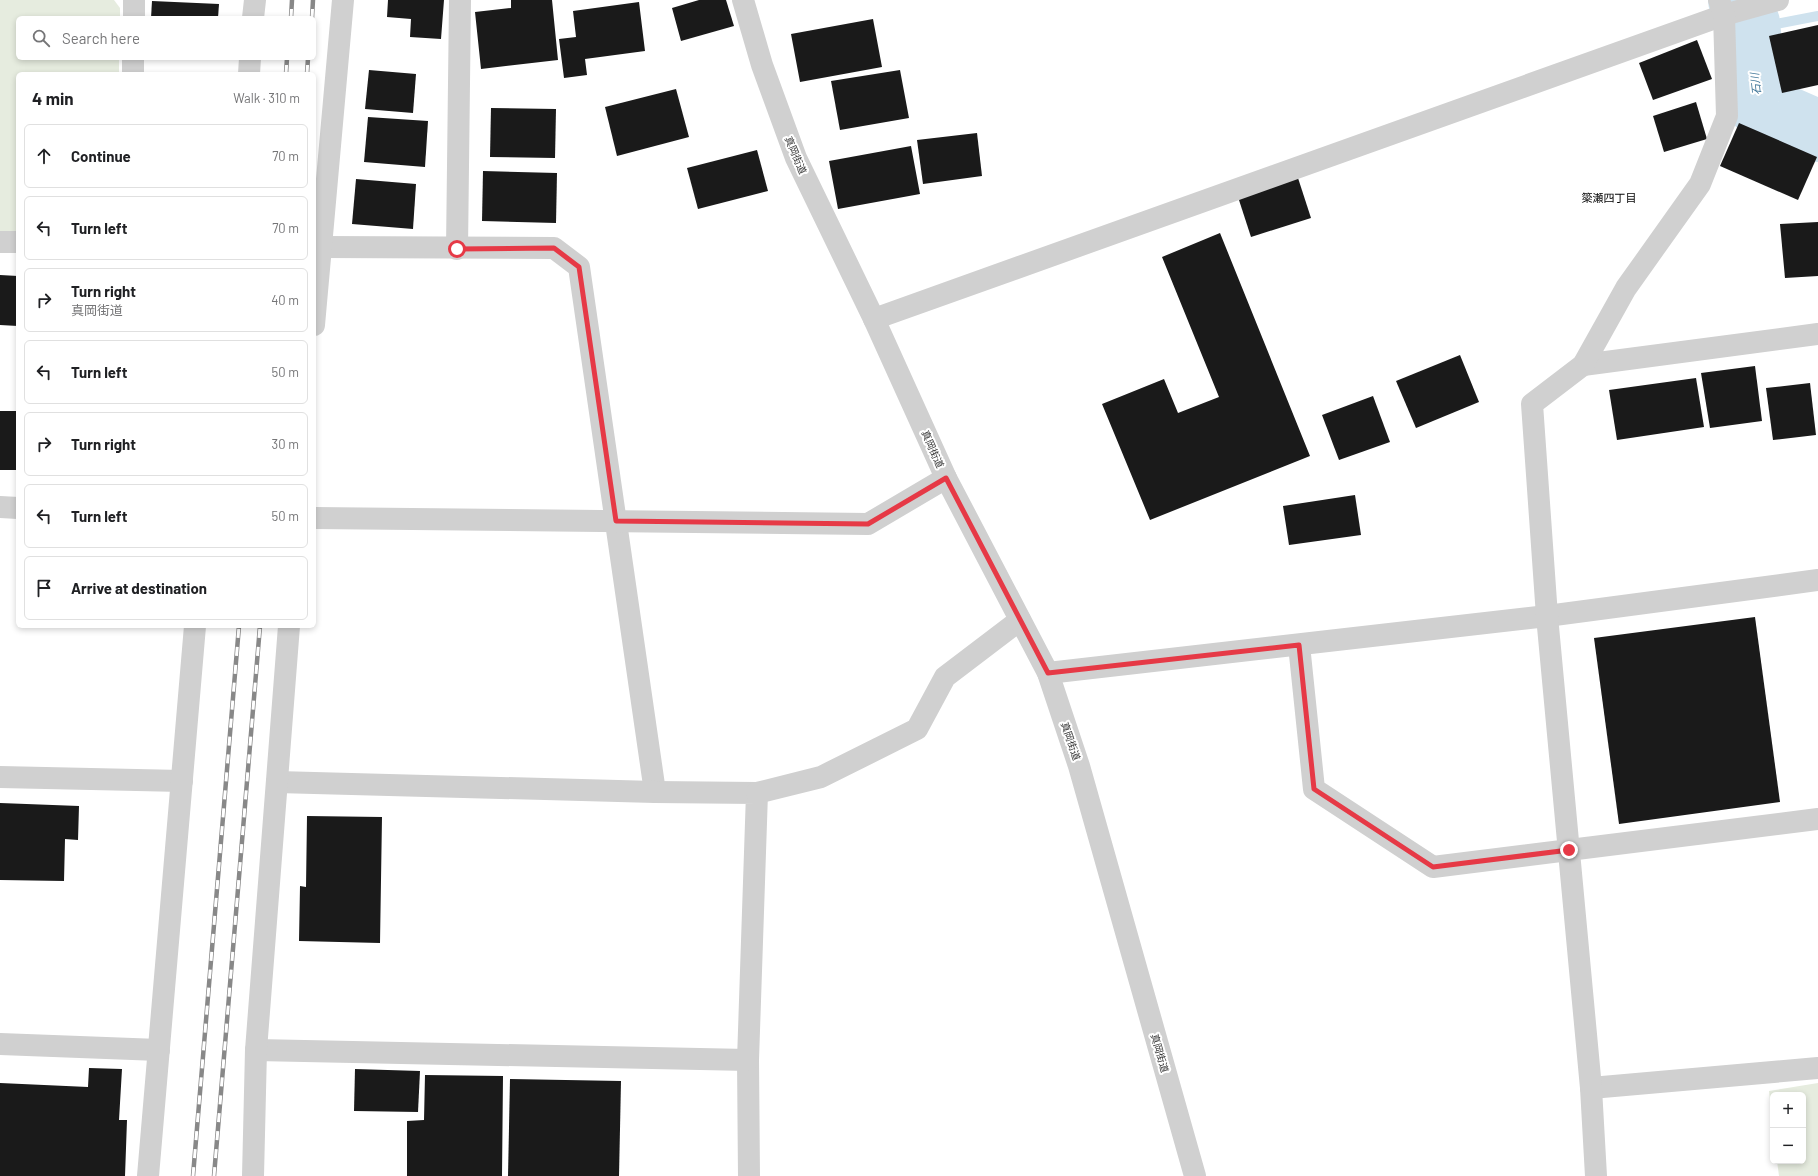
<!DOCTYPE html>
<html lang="en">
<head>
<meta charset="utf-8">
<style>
	body { margin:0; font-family:Barlow,"Noto Sans JP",sans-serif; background:#f2f2f2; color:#202124 }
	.controls { position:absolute; right:12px; bottom:12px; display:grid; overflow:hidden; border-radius:6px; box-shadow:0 2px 6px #0003 }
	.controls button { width:36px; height:36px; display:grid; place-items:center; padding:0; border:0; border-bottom:1px solid #e0e0e0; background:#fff; color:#202124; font:20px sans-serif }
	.stop { position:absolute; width:12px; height:12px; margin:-9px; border:3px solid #e63946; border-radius:50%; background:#fff }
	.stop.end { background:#e63946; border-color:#fff; box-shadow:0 1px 4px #0008 }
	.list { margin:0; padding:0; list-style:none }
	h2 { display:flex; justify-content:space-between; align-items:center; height:52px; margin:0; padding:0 16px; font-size:17px }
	h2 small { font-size:13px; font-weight:400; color:#757577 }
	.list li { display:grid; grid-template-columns:26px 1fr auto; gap:12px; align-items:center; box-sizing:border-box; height:64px; margin:0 8px 8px; padding:0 8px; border:1px solid #e0e0e0; border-radius:6px }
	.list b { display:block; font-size:15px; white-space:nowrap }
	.list p { margin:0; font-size:13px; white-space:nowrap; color:#757577 }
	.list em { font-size:13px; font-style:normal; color:#757577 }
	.icon { flex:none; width:22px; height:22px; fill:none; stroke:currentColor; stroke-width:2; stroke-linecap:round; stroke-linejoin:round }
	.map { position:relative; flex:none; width:1818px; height:1176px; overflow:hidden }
	.search { position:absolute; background:#fff; box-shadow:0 2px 6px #0003; left:16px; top:16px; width:300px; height:44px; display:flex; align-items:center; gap:10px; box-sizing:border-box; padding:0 14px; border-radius:6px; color:#757577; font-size:15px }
	.panel { position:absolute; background:#fff; box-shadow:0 2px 6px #0003; left:16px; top:72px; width:300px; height:556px; border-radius:6px }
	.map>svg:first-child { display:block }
	.green { fill:#e6ecdf }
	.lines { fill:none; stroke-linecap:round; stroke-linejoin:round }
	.stream { stroke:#cfe2ee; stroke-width:10 }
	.river { stroke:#cfe2ee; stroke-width:62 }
	.building { fill:#1a1a1a }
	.minor { stroke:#d0d0d0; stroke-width:22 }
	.tertiary { stroke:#d0d0d0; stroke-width:22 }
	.rail-casing { stroke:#888; stroke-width:4.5 }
	.rail { stroke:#fff; stroke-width:3; stroke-dasharray:9; stroke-linecap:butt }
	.route { stroke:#e63946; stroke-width:5 }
	.labels { text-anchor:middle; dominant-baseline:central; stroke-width:4; stroke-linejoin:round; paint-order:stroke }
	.street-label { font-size:10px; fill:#333; stroke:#fff }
	.water-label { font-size:11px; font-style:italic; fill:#3f7597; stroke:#fff }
	.neighbourhood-label { font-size:11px; fill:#000; stroke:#fff }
</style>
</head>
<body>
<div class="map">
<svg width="1818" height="1176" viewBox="0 0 1818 1176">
	<rect width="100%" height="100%" fill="#fff"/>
	<g class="green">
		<polygon points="0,0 114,0 120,8 120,18 18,18 18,58 119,58 119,74 18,74 18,233 0,233"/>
		<polygon points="1818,1083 1818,1176 1779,1176 1777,1161 1803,1161 1803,1095 1773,1095 1773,1128 1769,1091"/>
	</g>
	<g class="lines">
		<polyline class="stream" points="1750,29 1818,16"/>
		<polyline class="river" points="1739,0 1749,23 1757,104 1818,131"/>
	</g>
	<g class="building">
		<polygon points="388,0 444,0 441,39 410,37 411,19 387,17"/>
		<polygon points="511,0 552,0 558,60 481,69 475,12 511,8"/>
		<polygon points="699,0 726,0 734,26 681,41 672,8"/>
		<polygon points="152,1 219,4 218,18 151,18"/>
		<polygon points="639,2 645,51 585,59 587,75 564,78 559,39 576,37 573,11"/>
		<polygon points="873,19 882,67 800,82 791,34"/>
		<polygon points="1818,25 1818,85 1782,93 1769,36"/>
		<polygon points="1697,40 1712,79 1653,100 1639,63"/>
		<polygon points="369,70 416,74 413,113 365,109"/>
		<polygon points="900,70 909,118 840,130 831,81"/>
		<polygon points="676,89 689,137 617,156 605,107"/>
		<polygon points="1696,102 1707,139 1664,152 1653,116"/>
		<polygon points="491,108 556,109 555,158 490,157"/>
		<polygon points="368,117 428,121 425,167 364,162"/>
		<polygon points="1739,123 1817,157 1798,200 1720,166"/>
		<polygon points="977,133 982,176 923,184 917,140"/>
		<polygon points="911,146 920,194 838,209 829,161"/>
		<polygon points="757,150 768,191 698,209 687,168"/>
		<polygon points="483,171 557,173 556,223 482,221"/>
		<polygon points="1298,178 1311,218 1251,237 1238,197"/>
		<polygon points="356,179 416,184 413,229 352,224"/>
		<polygon points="1818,222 1818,276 1785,278 1780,224"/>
		<polygon points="1220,233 1310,456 1150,520 1102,404 1164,379 1178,413 1219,397 1162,257"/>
		<polygon points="0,275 18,276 18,326 0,325"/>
		<polygon points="1460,355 1479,402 1416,428 1396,381"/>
		<polygon points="1755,366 1762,421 1710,428 1701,373"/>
		<polygon points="1696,378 1704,427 1617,440 1609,390"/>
		<polygon points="1810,383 1816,435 1773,440 1766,388"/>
		<polygon points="1373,396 1390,442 1339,460 1322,415"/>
		<rect x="0" y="411" width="18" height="59"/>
		<polygon points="1355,495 1361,535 1289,545 1283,506"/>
		<polygon points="1755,617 1780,802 1619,824 1594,638"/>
		<polygon points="0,803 79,806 78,840 65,839 64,881 0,880"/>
		<polygon points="307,816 382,817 380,943 299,941 300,886 306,887"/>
		<polygon points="89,1068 122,1069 119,1120 127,1120 125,1176 0,1176 0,1083 88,1087"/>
		<polygon points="355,1069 420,1071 418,1112 354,1111"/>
		<polygon points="425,1075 503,1076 502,1176 407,1176 407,1121 424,1120"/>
		<polygon points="510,1079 621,1081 619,1176 508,1176"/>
	</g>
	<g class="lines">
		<g class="minor">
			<polyline points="134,18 134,0"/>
			<polyline points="133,74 133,58"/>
			<polyline points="0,242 18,242"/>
			<polyline points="321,247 554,248 579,267 655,792"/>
			<polyline points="457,249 460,0"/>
			<polyline points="874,319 1724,15 1778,0"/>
			<polyline points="314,325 343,0"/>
			<polyline points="1583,365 1818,334"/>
			<polyline points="0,507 18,508"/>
			<polyline points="314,518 868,524 946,478"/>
			<polyline points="1299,645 1314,789 1433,867 1818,819"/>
			<polyline points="1048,673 1547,616 1818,580"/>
			<polyline points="0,777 182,781"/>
			<polyline points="277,782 655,792 757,793 748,1060 749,1176"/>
			<polyline points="757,793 821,777 917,729 945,677 1020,620"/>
			<polyline points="0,1044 159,1050"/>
			<polyline points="256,1050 748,1060"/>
			<polyline points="1591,1088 1818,1068"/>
			<polyline points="253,1176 256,1050 289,626"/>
			<polyline points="1596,1176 1591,1088 1547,616 1532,404 1583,365 1626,288 1700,184 1727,116 1724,15 1719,0"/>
		</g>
		<g class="tertiary">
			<polyline points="743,0 762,65 796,158 874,319 946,478 1048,673 1079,766 1195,1176"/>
			<polyline points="253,18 255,0"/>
			<polyline points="249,74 250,58"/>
			<polyline points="148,1176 195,626"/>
		</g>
		<g class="rail-casing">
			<g id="rail">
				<polyline points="291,18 292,0"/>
				<polyline points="312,18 313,0"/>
				<polyline points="286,74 287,58"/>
				<polyline points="307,74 308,58"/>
				<polyline points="193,1176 239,626"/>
				<polyline points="214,1176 260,626"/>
			</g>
		</g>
		<use href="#rail" class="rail"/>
	</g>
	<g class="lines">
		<polyline class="route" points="457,249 554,248 579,267 616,521 868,524 946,478 1048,673 1299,645 1314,789 1433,867 1569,850"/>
	</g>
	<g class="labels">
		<g class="street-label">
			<text transform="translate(796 155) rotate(67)">真岡街道</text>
			<text transform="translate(933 449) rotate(66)">真岡街道</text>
			<text transform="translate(1071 741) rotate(71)">真岡街道</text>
			<text transform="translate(1160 1053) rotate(74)">真岡街道</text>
		</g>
		<g class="water-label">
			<text transform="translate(1755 84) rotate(-96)">石川</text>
		</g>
		<g class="neighbourhood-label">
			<text x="1609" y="197">簗瀬四丁目</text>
		</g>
	</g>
</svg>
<div class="controls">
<button>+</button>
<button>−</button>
</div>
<div class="stop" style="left:457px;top:249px"></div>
<div class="stop end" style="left:1569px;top:850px"></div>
<div class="search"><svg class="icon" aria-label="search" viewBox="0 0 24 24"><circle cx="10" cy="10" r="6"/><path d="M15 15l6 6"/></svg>Search here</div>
<section class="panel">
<h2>4 min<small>Walk · 310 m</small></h2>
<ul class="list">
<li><svg class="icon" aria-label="ahead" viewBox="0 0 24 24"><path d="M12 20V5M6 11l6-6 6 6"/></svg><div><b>Continue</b></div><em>70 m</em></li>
<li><svg class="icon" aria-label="left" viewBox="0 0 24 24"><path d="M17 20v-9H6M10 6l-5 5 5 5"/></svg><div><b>Turn left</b></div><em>70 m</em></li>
<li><svg class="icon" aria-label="right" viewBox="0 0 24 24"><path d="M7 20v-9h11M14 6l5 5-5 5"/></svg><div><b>Turn right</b><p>真岡街道</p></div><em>40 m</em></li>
<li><svg class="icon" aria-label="left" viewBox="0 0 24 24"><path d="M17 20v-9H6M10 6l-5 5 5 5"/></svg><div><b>Turn left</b></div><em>50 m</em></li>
<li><svg class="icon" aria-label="right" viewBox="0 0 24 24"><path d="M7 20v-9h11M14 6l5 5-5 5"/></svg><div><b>Turn right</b></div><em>30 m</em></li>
<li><svg class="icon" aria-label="left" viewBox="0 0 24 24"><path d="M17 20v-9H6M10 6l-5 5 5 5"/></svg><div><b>Turn left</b></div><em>50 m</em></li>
<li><svg class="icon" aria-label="arrive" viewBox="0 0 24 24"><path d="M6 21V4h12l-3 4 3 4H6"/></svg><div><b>Arrive at destination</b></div></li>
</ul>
</section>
</div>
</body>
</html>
